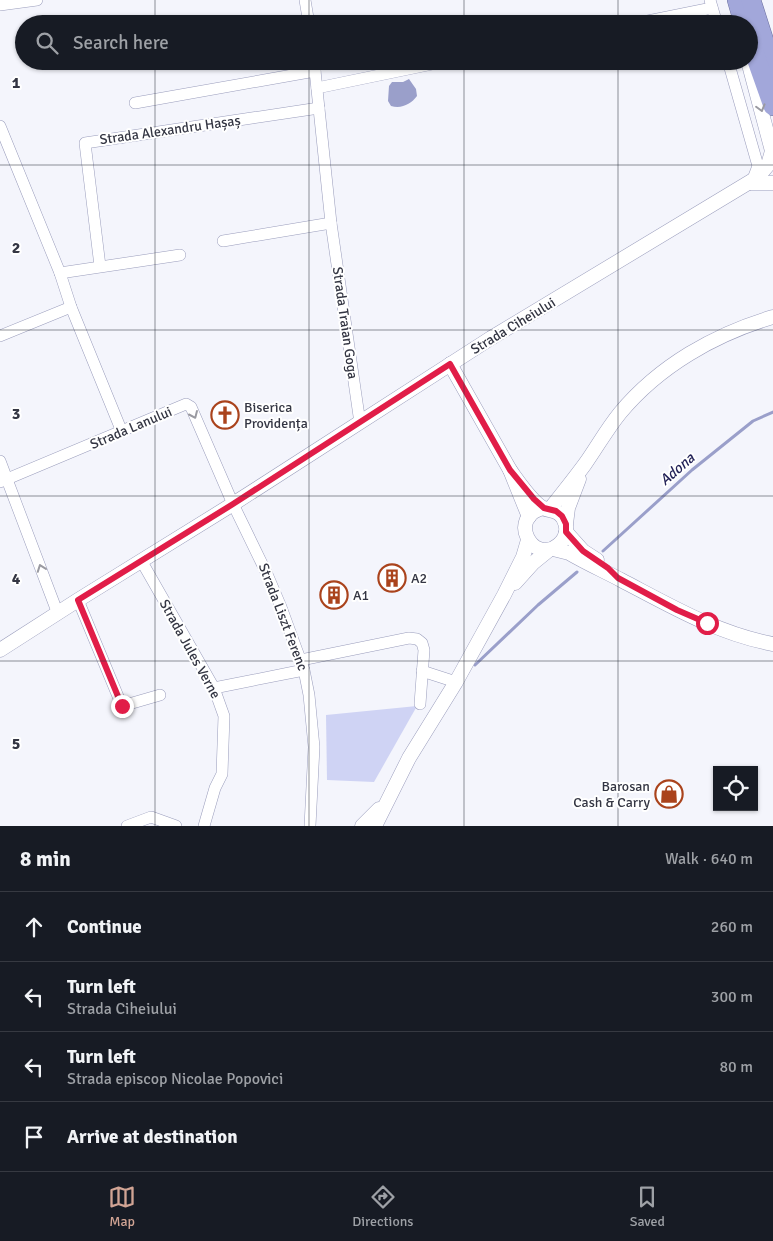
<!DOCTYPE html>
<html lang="en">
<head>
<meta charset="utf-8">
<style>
	body { margin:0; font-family:Signika,sans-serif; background:#242831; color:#f1f3f6 }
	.controls { position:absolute; right:15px; bottom:15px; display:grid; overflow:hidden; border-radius:0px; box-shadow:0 1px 4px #0004 }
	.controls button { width:45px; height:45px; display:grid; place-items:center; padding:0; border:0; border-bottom:1px solid #363941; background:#171b24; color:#f1f3f6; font:25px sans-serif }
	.stop { position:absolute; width:15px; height:15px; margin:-11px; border:4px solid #e11d48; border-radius:50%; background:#fff }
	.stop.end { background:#e11d48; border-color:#fff; box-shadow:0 1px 5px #0008 }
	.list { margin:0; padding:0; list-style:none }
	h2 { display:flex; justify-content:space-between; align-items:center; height:65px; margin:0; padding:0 20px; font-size:21px }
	h2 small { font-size:16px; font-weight:400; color:#9ea1a6 }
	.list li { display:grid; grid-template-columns:32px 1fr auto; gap:15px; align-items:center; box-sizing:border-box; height:70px; padding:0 20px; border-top:1px solid #363941 }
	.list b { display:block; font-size:19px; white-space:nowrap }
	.list p { margin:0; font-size:16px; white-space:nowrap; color:#9ea1a6 }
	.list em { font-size:16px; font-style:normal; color:#9ea1a6 }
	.icon { flex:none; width:28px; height:28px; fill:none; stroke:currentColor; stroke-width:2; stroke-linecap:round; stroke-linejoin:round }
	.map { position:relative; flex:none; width:773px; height:826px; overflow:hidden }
	.search { position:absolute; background:#171b24; box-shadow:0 1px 4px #0004; left:15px; right:15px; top:15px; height:55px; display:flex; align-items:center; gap:12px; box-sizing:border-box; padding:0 18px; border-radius:28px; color:#9ea1a6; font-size:19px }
	.sheet { height:345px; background:#171b24 }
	nav { display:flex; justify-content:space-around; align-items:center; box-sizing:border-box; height:70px; border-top:1px solid #363941; background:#171b24; font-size:14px; color:#9ea1a6 }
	nav a { display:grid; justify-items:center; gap:2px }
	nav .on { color:#d1a494 }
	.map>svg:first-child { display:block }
	.green { fill:#cfd3f4 }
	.water { fill:#9a9fca }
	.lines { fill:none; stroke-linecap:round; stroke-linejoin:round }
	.stream { stroke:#9a9fca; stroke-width:3 }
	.minor-casing { stroke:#9a9dbc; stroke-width:12 }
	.tertiary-casing { stroke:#9a9dbc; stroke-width:15 }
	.trunk-casing { stroke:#6d719f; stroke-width:20 }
	.minor { stroke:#fff; stroke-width:11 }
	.tertiary { stroke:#fff; stroke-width:14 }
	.trunk { stroke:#a2a7da; stroke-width:19 }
	.oneway { stroke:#9a9aa1 }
	.route { stroke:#e11d48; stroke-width:6 }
	.grid { fill:none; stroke:#343643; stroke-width:1; stroke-opacity:0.55 }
	.labels { text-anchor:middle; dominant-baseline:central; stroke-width:4; stroke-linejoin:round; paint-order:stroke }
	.street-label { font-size:14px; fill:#343643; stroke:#fff }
	.poi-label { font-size:14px; fill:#343643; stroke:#fff; text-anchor:start }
	.water-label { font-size:15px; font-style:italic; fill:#252459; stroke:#fff }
	.grid-label { font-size:16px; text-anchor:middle; font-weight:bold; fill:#343643; stroke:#fff; stroke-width:4; stroke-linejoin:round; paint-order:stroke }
</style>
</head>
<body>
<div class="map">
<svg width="773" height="826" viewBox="0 0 773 826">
	<rect width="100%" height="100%" fill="#f4f5fc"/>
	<polygon class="green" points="417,706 374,782 327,780 326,715"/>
	<path class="water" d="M 409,79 L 416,89 L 417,96 C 411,104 402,109 391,106 L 388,101 L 389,86 L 392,82 L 403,82 Z"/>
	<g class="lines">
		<g class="stream">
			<polyline points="603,551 692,470 753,421 773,412"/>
			<polyline points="475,665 538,605 577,572"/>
		</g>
		<g class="minor-casing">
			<g id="minor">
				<polyline points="305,0 309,24"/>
				<polyline points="710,0 717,24"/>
				<polyline points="0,5 37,0"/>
				<polyline points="633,24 712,8"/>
				<polyline points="314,61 331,223 360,423"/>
				<polyline points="728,61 758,166 753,179"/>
				<polyline points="317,88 447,61"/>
				<polyline points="135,103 315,71"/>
				<polyline points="0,126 60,273 71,307 122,432"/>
				<polyline points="223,241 331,223"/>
				<polyline points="100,266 85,143 319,108"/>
				<polyline points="60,273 180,255"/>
				<polyline points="0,336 71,307"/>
				<polyline points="0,461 58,614"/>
				<polyline points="0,482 186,404 191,407 233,504 267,574 281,607 304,670 309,695 314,747 310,826"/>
				<polyline points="142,562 214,688 224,716 222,774 215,788 204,826"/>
				<polyline points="78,600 122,706 160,695"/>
				<polyline points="301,660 409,638 417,639 422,643 424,650 420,704"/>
				<polyline points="422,671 456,682"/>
				<polyline points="214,688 304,670"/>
				<polyline points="127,826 151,817 176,826"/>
			</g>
		</g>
		<g class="tertiary-casing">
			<g id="tertiary">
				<polyline points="750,183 773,183"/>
				<polyline points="450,364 510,470 529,517"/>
				<path d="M 510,470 C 518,481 531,501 543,508 C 550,512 557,509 563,518 C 565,522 567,527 566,532 C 565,538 562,542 558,545 C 533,566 506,516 544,508"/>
				<path d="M 550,509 C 562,494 574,479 585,464 C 597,447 607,429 620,413 C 659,366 715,334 773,317"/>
				<polyline points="566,524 568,508 579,479"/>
				<polyline points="566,532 583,551 597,560"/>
				<path d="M 553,549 L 569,553 C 586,563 604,571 621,580 C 669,605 718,634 773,644"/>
				<polyline points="515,583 533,563 549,550"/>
				<polyline points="0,650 78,600 233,504 491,338 758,177 768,165 772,151 748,61"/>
				<polyline points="362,826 379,809"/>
				<polyline points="375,826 409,758 456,682 504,595 523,557 528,540"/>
			</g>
		</g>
		<g class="trunk-casing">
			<g id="trunk">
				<polyline points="737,0 744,24"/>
				<polyline points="751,0 773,69"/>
				<polyline points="749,38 773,106"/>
			</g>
		</g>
		<use href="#minor" class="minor"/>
		<use href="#tertiary" class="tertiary"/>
		<use href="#trunk" class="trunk"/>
	</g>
	<defs><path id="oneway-chevron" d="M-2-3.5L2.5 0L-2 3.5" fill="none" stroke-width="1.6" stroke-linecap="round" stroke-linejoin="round" transform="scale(1.25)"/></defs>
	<g class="oneway">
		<use href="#oneway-chevron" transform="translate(761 108) rotate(74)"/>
		<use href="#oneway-chevron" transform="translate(194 415) rotate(66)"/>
		<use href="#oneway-chevron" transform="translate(41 568) rotate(-110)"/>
	</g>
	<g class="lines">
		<polyline class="route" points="122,706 78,600 233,504 450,364 510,470 534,499 544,508 556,511 562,516 566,524 566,532 583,551 608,568 618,578 677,610 707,623"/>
	</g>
	<path class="grid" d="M 155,0 L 155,24M 309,0 L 309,24M 464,0 L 464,24M 618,0 L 618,24M 155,61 L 155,826M 309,61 L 309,826M 464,61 L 464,826M 618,61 L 618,826M 0,165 L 773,165M 0,330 L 773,330M 0,496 L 773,496M 0,661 L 773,661"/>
	<defs>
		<g id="church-ring" transform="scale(1.4375)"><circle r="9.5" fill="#fff" stroke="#aa431c" stroke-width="1.5"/><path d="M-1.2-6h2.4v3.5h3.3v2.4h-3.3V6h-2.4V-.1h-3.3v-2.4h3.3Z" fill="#aa431c"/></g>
		<g id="building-ring" transform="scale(1.4375)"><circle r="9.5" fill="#fff" stroke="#aa431c" stroke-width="1.5"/><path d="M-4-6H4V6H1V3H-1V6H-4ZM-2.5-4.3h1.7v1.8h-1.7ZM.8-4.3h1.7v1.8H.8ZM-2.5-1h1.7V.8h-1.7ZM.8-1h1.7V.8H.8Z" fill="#aa431c"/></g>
		<g id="shop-ring" transform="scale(1.4375)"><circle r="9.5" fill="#fff" stroke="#aa431c" stroke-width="1.5"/><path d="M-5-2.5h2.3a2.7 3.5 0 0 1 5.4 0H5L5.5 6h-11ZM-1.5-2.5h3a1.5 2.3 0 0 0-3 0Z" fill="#aa431c"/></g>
	</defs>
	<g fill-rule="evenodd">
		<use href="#church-ring" x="225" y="415"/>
		<use href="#building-ring" x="392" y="578"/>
		<use href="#building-ring" x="334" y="595"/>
		<use href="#shop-ring" x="669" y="794"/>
	</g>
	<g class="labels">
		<g class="street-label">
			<text transform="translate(170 130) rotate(-8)">Strada Alexandru Hașaș</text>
			<text transform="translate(345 323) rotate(82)">Strada Traian Goga</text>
			<text transform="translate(513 326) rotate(-31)">Strada Ciheiului</text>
			<text transform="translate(131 428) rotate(-23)">Strada Lanului</text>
			<text transform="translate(283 617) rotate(69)">Strada Liszt Ferenc</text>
			<text transform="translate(190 649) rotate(61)">Strada Jules Verne</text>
		</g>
		<g class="poi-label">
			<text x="244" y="407">Biserica<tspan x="244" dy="16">Providența</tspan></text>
			<text x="411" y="578">A2</text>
			<text x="353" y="595">A1</text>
			<text x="650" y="786" text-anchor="end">Barosan<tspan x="650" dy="16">Cash &amp; Carry</tspan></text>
		</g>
		<g class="water-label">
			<text transform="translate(677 469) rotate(-41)">Adona</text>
		</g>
	</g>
	<g class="grid-label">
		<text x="16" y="88">1</text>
		<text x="16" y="253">2</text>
		<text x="16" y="419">3</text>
		<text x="16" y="584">4</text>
		<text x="16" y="749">5</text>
	</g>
</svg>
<div class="controls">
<button><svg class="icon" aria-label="locate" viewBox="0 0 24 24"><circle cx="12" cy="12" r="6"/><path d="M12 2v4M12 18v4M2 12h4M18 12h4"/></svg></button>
</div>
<div class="stop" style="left:707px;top:623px"></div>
<div class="stop end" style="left:122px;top:706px"></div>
<div class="search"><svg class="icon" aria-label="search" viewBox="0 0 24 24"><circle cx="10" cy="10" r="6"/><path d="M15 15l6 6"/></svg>Search here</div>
</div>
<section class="sheet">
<h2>8 min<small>Walk · 640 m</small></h2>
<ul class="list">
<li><svg class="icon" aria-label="ahead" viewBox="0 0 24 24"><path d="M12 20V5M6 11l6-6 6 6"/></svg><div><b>Continue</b></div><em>260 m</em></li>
<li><svg class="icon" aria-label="left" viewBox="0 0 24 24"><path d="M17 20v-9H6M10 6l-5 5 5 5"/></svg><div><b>Turn left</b><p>Strada Ciheiului</p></div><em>300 m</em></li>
<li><svg class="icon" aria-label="left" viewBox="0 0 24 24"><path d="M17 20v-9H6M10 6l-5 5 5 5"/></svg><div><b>Turn left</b><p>Strada episcop Nicolae Popovici</p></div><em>80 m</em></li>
<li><svg class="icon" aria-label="arrive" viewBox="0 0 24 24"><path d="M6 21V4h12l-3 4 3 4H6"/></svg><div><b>Arrive at destination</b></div></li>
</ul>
</section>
<nav>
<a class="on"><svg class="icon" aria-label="map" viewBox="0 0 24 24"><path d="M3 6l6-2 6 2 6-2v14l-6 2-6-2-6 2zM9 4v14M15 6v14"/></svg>Map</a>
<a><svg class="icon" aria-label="directions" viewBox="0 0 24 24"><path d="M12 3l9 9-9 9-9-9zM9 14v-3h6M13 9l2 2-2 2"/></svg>Directions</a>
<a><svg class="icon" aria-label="saved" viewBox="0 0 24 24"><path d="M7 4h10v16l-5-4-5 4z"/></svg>Saved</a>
</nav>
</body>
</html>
